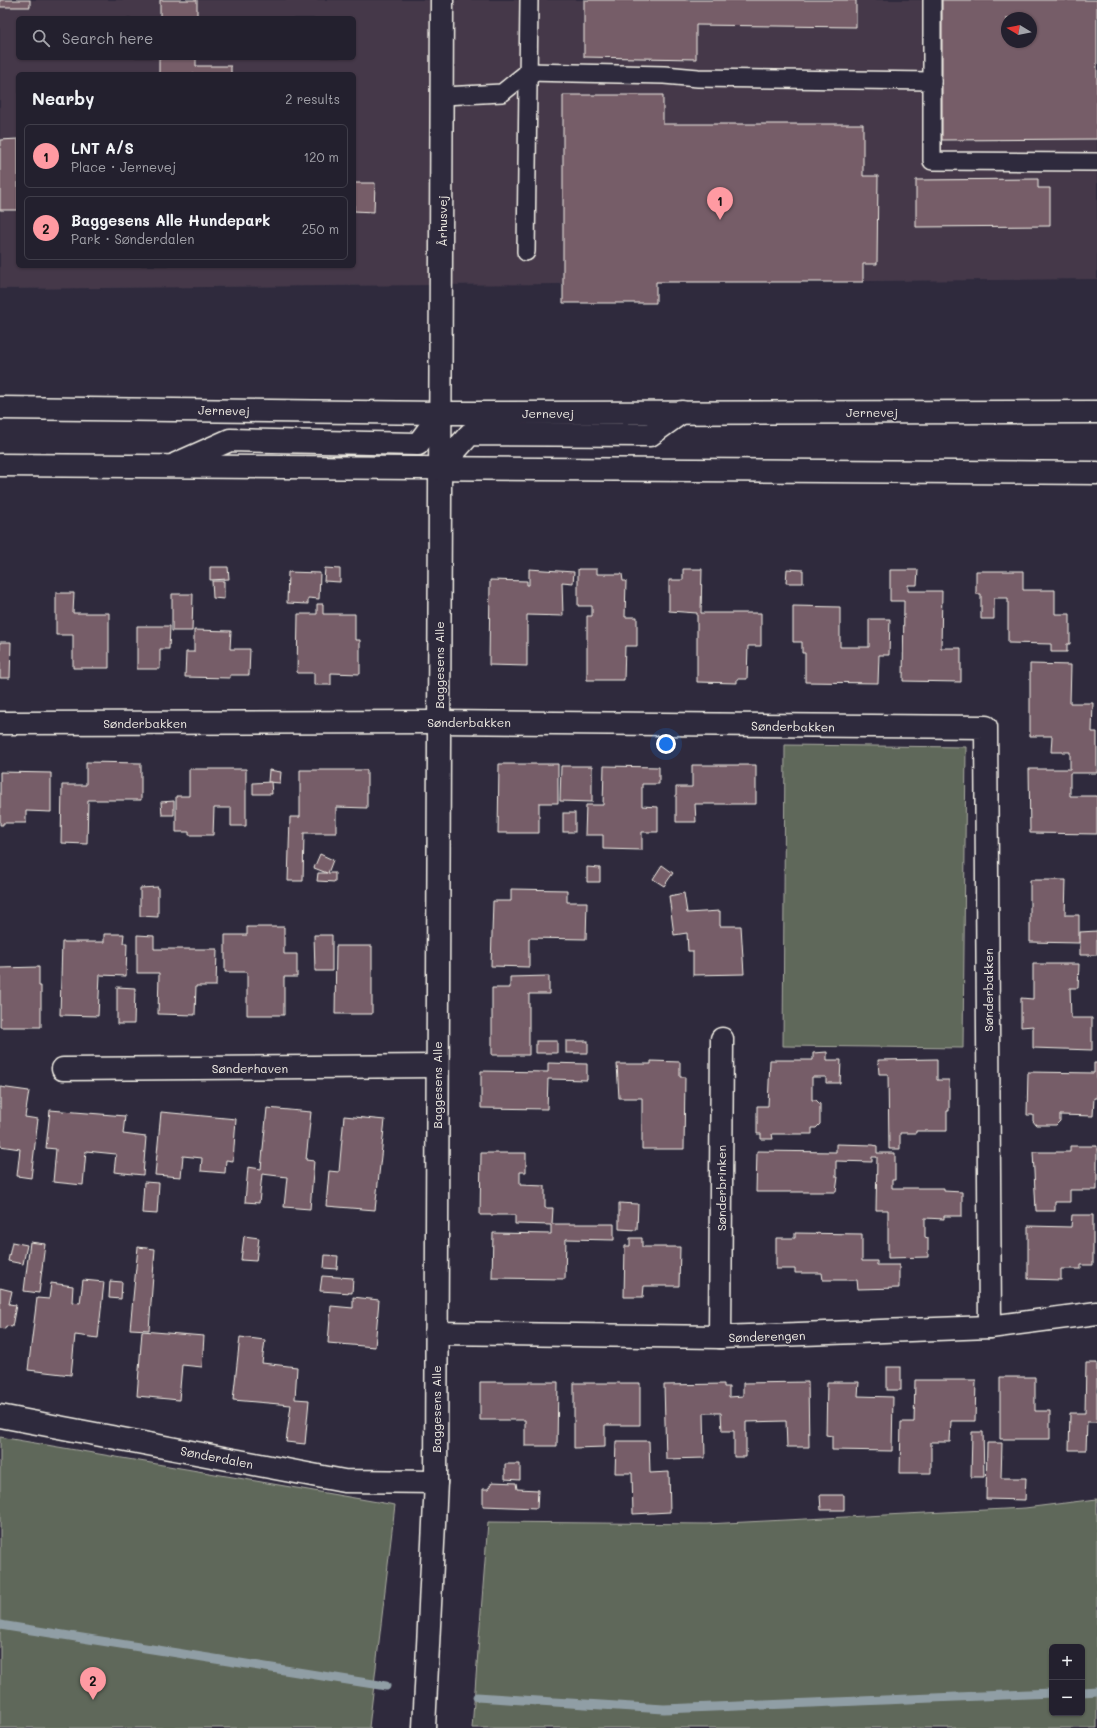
<!DOCTYPE html>
<html lang="en">
<head>
<meta charset="utf-8">
<style>
	body { margin:0; font-family:Mali,sans-serif; background:#2f2d3a; color:#f1f3f6 }
	.controls { position:absolute; right:12px; bottom:12px; display:grid; overflow:hidden; border-radius:6px; box-shadow:0 1px 3px #0004 }
	.controls button { width:36px; height:36px; display:grid; place-items:center; padding:0; border:0; border-bottom:1px solid #403e4a; background:#23202e; color:#f1f3f6; font:20px sans-serif }
	.compass { position:absolute; left:1001px; top:12px; width:36px; height:36px; border-radius:50%; background:#23202e; box-shadow:0 1px 3px #0004; rotate:280deg }
	.you { position:absolute; left:666px; top:744px; width:14px; height:14px; margin:-10px; border:3px solid #fff; border-radius:50%; background:#1a73e8; box-shadow:0 0 0 6px #1a73e833 }
	.badge { display:grid; place-items:center; width:26px; height:26px; border-radius:50%; background:#ff9aa2; color:#111; font-size:13px; font-weight:700 }
	.pin { position:absolute; translate:-50% -33px; filter:drop-shadow(0 1px 2px #0008) }
	.pin::after { content:''; position:absolute; top:21px; width:14px; height:12px; background:inherit; clip-path:polygon(0 0,100% 0,50% 100%) }
	.list { margin:0; padding:0; list-style:none }
	h2 { display:flex; justify-content:space-between; align-items:center; height:52px; margin:0; padding:0 16px; font-size:17px }
	h2 small { font-size:13px; font-weight:400; color:#a3a3aa }
	.list li { display:grid; grid-template-columns:26px 1fr auto; gap:12px; align-items:center; box-sizing:border-box; height:64px; margin:0 8px 8px; padding:0 8px; border:1px solid #403e4a; border-radius:6px }
	.list b { display:block; font-size:15px; white-space:nowrap }
	.list p { margin:0; font-size:13px; white-space:nowrap; color:#a3a3aa }
	.list em { font-size:13px; font-style:normal; color:#a3a3aa }
	.icon { flex:none; width:22px; height:22px; fill:none; stroke:currentColor; stroke-width:2; stroke-linecap:round; stroke-linejoin:round }
	.map { position:relative; flex:none; width:1097px; height:1728px; overflow:hidden }
	.search { position:absolute; background:#23202e; box-shadow:0 1px 3px #0004; left:16px; top:16px; width:340px; height:44px; display:flex; align-items:center; gap:10px; box-sizing:border-box; padding:0 14px; border-radius:6px; color:#a3a3aa; font-size:15px }
	.panel { position:absolute; background:#23202e; box-shadow:0 1px 3px #0004; left:16px; top:72px; width:340px; height:196px; border-radius:6px }
	.map>svg:first-child { display:block }
	.built { fill:#44394a; fill-rule:evenodd }
	.green { fill:#5f675a; stroke:#aaaca1; fill-rule:evenodd }
	.lines { fill:none; stroke-linecap:round; stroke-linejoin:round }
	.stream { stroke:#909ea5; stroke-width:9 }
	.building { fill:#765d68; stroke:#f4f1e8; fill-rule:evenodd }
	.lane-casing { stroke:#f4f1e8; stroke-width:20 }
	.street-casing { stroke:#f4f1e8; stroke-width:25 }
	.secondary-casing { stroke:#f4f1e8; stroke-width:25 }
	.lane { stroke:#2f2a3d; stroke-width:17 }
	.street { stroke:#2f2a3d; stroke-width:22 }
	.secondary { stroke:#2f2a3d; stroke-width:22 }
	.labels { text-anchor:middle; dominant-baseline:central; stroke-width:3; stroke-linejoin:round; paint-order:stroke }
	.street-label { font-size:12px; fill:#f4f1e8; stroke:#2f2a3d }
</style>
</head>
<body>
<div class="map">
<svg width="1097" height="1728" viewBox="0 0 1097 1728">
	<rect width="100%" height="100%" fill="#2f2a3d"/>
	<filter id="ink" filterUnits="userSpaceOnUse"><feTurbulence type="fractalNoise" baseFrequency=".025" numOctaves="2"/><feDisplacementMap in="SourceGraphic" scale="8" xChannelSelector="R" yChannelSelector="G"/><feConvolveMatrix kernelMatrix="1 2 1 2 8 2 1 2 1" color-interpolation-filters="sRGB"/></filter>
	<g filter="url(#ink)">
		<path class="built" d="M 0,0 L 1097,0 L 1097,279 L 0,289 ZM 18,18 L 354,18 L 354,58 L 18,58 ZM 1007,18 L 1031,18 L 1031,42 L 1007,42 ZM 18,74 L 354,74 L 354,266 L 18,266 Z"/>
		<g class="green">
			<polygon points="785,745 966,747 963,1048 783,1046"/>
			<polygon points="0,1437 395,1505 369,1727 371,1728 0,1728"/>
			<path d="M 1097,1499 L 1097,1728 L 472,1728 L 488,1522 L 706,1524 L 1025,1508 ZM 1052,1647 L 1082,1647 L 1082,1713 L 1052,1713 Z"/>
		</g>
		<g class="lines">
			<g class="stream">
				<polyline points="0,1625 386,1686"/>
				<polyline points="1082,1692 1097,1691"/>
				<polyline points="477,1697 664,1709 1052,1693"/>
			</g>
		</g>
		<g class="building">
			<rect x="0" y="0" width="30" height="7"/>
			<rect x="160" y="0" width="37" height="18"/>
			<polygon points="584,0 856,0 856,27 696,25 696,59 584,57"/>
			<path d="M 942,0 L 1097,0 L 1097,139 L 942,140 ZM 1007,18 L 1031,18 L 1031,42 L 1007,42 Z"/>
			<polygon points="159,58 196,58 196,66 231,66 231,74 159,74"/>
			<polygon points="563,95 663,95 663,124 863,124 863,176 878,176 877,264 863,264 863,282 656,282 656,303 563,303"/>
			<polygon points="18,139 18,210 0,210 0,140"/>
			<polygon points="1038,179 1038,188 1050,188 1050,226 916,227 916,180"/>
			<polygon points="354,183 375,183 374,212 354,211"/>
			<polygon points="210,567 228,567 229,579 210,580"/>
			<polygon points="325,568 340,569 340,582 324,581"/>
			<polygon points="529,569 574,572 573,583 562,582 563,616 527,615 527,666 489,665 490,580 527,581 527,585 529,585"/>
			<polygon points="578,569 597,569 597,574 622,574 623,581 626,581 625,617 637,617 637,646 625,646 624,680 587,680 587,616 592,616 592,606 578,606"/>
			<polygon points="683,569 702,569 701,613 761,613 761,646 748,646 747,679 737,679 737,683 697,682 697,613 669,611 669,580 683,580"/>
			<polygon points="787,569 803,570 803,583 786,583"/>
			<polygon points="890,570 918,570 917,585 908,585 908,591 942,591 941,648 961,648 961,682 903,681 904,601 890,601"/>
			<polygon points="976,571 1023,571 1023,590 1055,590 1055,614 1070,614 1070,644 1067,644 1067,652 1051,652 1051,644 1008,643 1008,598 994,598 994,619 981,619 981,594 976,594"/>
			<polygon points="288,572 320,573 319,599 308,598 308,604 287,603"/>
			<polygon points="212,581 224,581 224,599 213,598"/>
			<polygon points="56,593 74,593 73,613 109,613 109,668 73,668 73,635 56,635"/>
			<polygon points="172,594 193,594 192,631 172,631"/>
			<polygon points="317,604 323,604 323,614 355,614 355,640 360,640 360,674 331,673 331,685 314,685 314,673 297,673 298,614 317,614"/>
			<polygon points="793,606 840,607 840,647 869,647 869,619 890,619 889,655 879,655 878,683 805,682 805,653 802,653 802,642 793,642"/>
			<polygon points="137,626 170,626 169,649 160,649 160,669 137,669"/>
			<polygon points="194,630 231,631 230,649 250,649 249,675 230,675 230,678 185,677 186,652 194,652"/>
			<polygon points="0,642 11,642 10,678 0,678"/>
			<polygon points="1030,664 1071,665 1070,703 1093,703 1092,732 1097,732 1097,773 1070,773 1070,796 1097,796 1097,834 1030,833 1029,769 1070,769 1070,752 1051,752 1052,736 1030,736"/>
			<polygon points="86,762 141,763 141,800 88,800 87,844 61,843 62,785 86,785"/>
			<polygon points="499,764 558,764 558,803 539,803 539,833 498,833"/>
			<polygon points="692,765 756,765 756,804 695,804 696,822 676,822 676,787 692,787"/>
			<polygon points="561,766 592,766 592,802 560,801"/>
			<polygon points="604,766 659,767 659,784 642,784 642,806 658,807 658,832 642,832 642,850 603,849 603,835 585,835 586,805 603,805"/>
			<polygon points="189,769 246,769 246,826 231,826 231,808 214,808 213,835 189,835 189,832 176,832 176,796 189,796"/>
			<polygon points="269,770 281,772 280,783 268,782"/>
			<polygon points="300,770 367,770 367,808 336,807 336,833 304,833 303,881 288,881 290,817 300,817"/>
			<polygon points="0,772 51,773 51,812 26,811 26,823 3,823 3,825 0,825"/>
			<polygon points="271,782 272,794 253,794 253,783"/>
			<polygon points="174,801 174,815 162,815 161,802"/>
			<rect x="563" y="813" width="12" height="19"/>
			<polygon points="320,854 333,860 328,873 335,873 335,882 317,881 318,873 327,873 314,868"/>
			<polygon points="662,865 673,873 664,886 653,879"/>
			<polygon points="587,867 600,868 600,882 587,882"/>
			<polygon points="1030,880 1066,880 1065,915 1079,915 1079,943 1030,942"/>
			<polygon points="158,887 158,917 140,916 140,888"/>
			<polygon points="511,889 567,890 567,902 587,902 586,939 529,938 529,967 491,966 493,901 511,901"/>
			<polygon points="684,893 687,913 720,911 720,926 741,926 744,974 693,975 693,951 688,951 687,933 674,935 669,896"/>
			<polygon points="247,927 284,927 284,954 297,954 297,977 284,977 284,1015 247,1015 247,972 225,972 225,935 247,935"/>
			<polygon points="1097,931 1097,955 1080,955 1080,932"/>
			<polygon points="104,934 124,934 123,943 127,943 126,976 100,975 98,1016 60,1015 62,942 104,942"/>
			<polygon points="137,935 154,936 154,949 217,949 216,986 196,986 195,1015 158,1014 159,973 137,973"/>
			<polygon points="314,935 332,935 332,971 315,971"/>
			<polygon points="336,946 372,946 372,1014 335,1014"/>
			<polygon points="1033,964 1079,964 1078,988 1070,988 1071,1018 1092,1018 1092,1050 1033,1048 1033,1026 1021,1027 1021,998 1033,999"/>
			<polygon points="39,967 39,986 41,986 41,1027 0,1027 0,968"/>
			<polygon points="549,976 549,994 529,994 529,1055 492,1055 492,988 510,988 510,977"/>
			<polygon points="117,987 135,988 134,1024 117,1024"/>
			<rect x="536" y="1041" width="21" height="12"/>
			<rect x="566" y="1041" width="22" height="12"/>
			<polygon points="827,1052 827,1060 841,1060 840,1083 826,1083 826,1077 812,1077 812,1100 816,1100 820,1104 820,1124 816,1128 812,1128 812,1134 772,1134 773,1139 761,1139 761,1134 757,1134 757,1106 768,1106 770,1060 813,1060 813,1053"/>
			<polygon points="937,1059 937,1080 949,1080 949,1111 947,1111 947,1131 916,1131 916,1133 900,1133 900,1149 889,1149 888,1074 879,1074 878,1060"/>
			<polygon points="651,1061 680,1062 680,1077 685,1077 684,1149 642,1149 642,1098 619,1098 617,1064 651,1064"/>
			<polygon points="548,1063 587,1064 587,1080 548,1079 547,1109 481,1108 481,1071 548,1072"/>
			<polygon points="1094,1063 1097,1063 1097,1098 1094,1098 1093,1116 1060,1115 1060,1121 1056,1125 1036,1125 1033,1121 1033,1115 1027,1115 1028,1072 1094,1073"/>
			<polygon points="0,1087 29,1091 25,1117 38,1119 31,1178 17,1176 20,1149 0,1146"/>
			<polygon points="267,1108 311,1112 306,1160 314,1161 310,1209 284,1207 287,1177 262,1174 259,1203 245,1202 248,1167 261,1169"/>
			<polygon points="50,1110 125,1116 123,1134 146,1137 143,1175 114,1172 116,1154 86,1151 83,1185 53,1182 56,1149 46,1148"/>
			<polygon points="161,1112 236,1119 233,1161 226,1160 225,1173 201,1171 202,1158 183,1156 181,1177 155,1175"/>
			<polygon points="344,1116 385,1120 375,1210 326,1206 329,1171 339,1172"/>
			<polygon points="836,1144 873,1145 877,1146 877,1153 895,1153 895,1180 892,1180 892,1188 944,1188 944,1191 962,1192 962,1216 944,1216 944,1219 925,1218 925,1237 928,1238 928,1257 888,1258 888,1210 876,1210 877,1157 872,1157 872,1162 836,1161 836,1177 838,1177 836,1192 756,1192 757,1151 836,1152"/>
			<polygon points="1070,1146 1097,1146 1097,1190 1070,1190 1070,1202 1055,1202 1055,1211 1036,1211 1033,1152 1070,1152"/>
			<polygon points="481,1153 526,1153 526,1172 520,1172 520,1185 545,1186 545,1208 553,1208 552,1224 614,1224 614,1240 566,1239 565,1279 492,1278 493,1233 551,1234 551,1225 515,1224 515,1215 480,1215"/>
			<polygon points="144,1182 159,1183 157,1214 142,1213"/>
			<polygon points="619,1203 638,1204 637,1230 619,1229"/>
			<polygon points="1072,1215 1093,1215 1093,1265 1081,1265 1081,1269 1061,1269 1061,1280 1028,1279 1028,1226 1071,1227"/>
			<polygon points="795,1233 862,1234 862,1261 877,1261 877,1265 899,1265 899,1288 858,1289 857,1280 823,1280 822,1273 795,1273 795,1269 776,1269 776,1238 795,1238"/>
			<polygon points="244,1236 259,1238 256,1261 241,1260"/>
			<polygon points="630,1238 642,1238 642,1247 680,1247 679,1286 644,1286 643,1297 624,1297 625,1246 630,1246"/>
			<polygon points="12,1242 27,1245 23,1264 8,1261"/>
			<polygon points="30,1242 45,1244 39,1293 24,1291"/>
			<polygon points="138,1247 155,1249 149,1330 130,1329"/>
			<polygon points="325,1255 338,1256 337,1269 324,1268"/>
			<polygon points="322,1276 353,1278 352,1293 320,1291"/>
			<polygon points="83,1280 104,1282 98,1338 75,1335 71,1375 28,1370 37,1298 49,1299 51,1283 73,1286 72,1302 80,1303"/>
			<polygon points="110,1281 122,1282 121,1299 109,1298"/>
			<polygon points="0,1288 12,1291 9,1304 16,1305 12,1327 6,1326 5,1329 0,1328"/>
			<polygon points="353,1297 379,1300 375,1347 328,1343 331,1306 353,1308"/>
			<polygon points="142,1331 204,1336 202,1367 182,1365 179,1400 137,1396"/>
			<polygon points="240,1337 265,1340 262,1363 297,1367 295,1399 309,1400 305,1444 286,1442 291,1405 233,1400"/>
			<polygon points="1086,1363 1097,1363 1097,1422 1087,1422 1086,1450 1069,1450 1070,1413 1085,1413"/>
			<rect x="887" y="1367" width="14" height="23"/>
			<polygon points="1000,1377 1035,1377 1035,1411 1050,1411 1050,1439 1000,1439"/>
			<polygon points="915,1380 976,1380 975,1421 951,1421 950,1442 931,1442 931,1473 900,1473 901,1422 914,1422"/>
			<polygon points="480,1382 558,1382 557,1446 525,1446 525,1420 480,1420"/>
			<polygon points="808,1382 809,1447 787,1447 786,1421 746,1422 746,1457 734,1457 734,1431 722,1431 721,1413 704,1413 705,1458 666,1459 664,1385 724,1384 724,1387 729,1387 729,1397 743,1396 743,1383"/>
			<polygon points="827,1382 859,1382 858,1396 893,1397 892,1451 832,1450 832,1436 826,1435"/>
			<polygon points="574,1383 640,1383 640,1425 605,1425 605,1447 574,1448"/>
			<polygon points="972,1432 983,1432 984,1477 971,1477"/>
			<polygon points="616,1441 649,1441 650,1473 669,1472 670,1512 633,1514 632,1473 615,1473"/>
			<polygon points="987,1443 1002,1443 1001,1478 1026,1478 1025,1500 986,1499"/>
			<polygon points="505,1464 520,1464 520,1480 505,1479"/>
			<polygon points="492,1482 516,1483 517,1489 538,1490 537,1508 483,1506 483,1489 488,1489"/>
			<polygon points="820,1495 844,1495 844,1510 821,1510"/>
		</g>
		<g class="lines">
			<g class="lane-casing">
				<g id="lane">
					<polyline points="932,0 932,161 1097,162"/>
					<polyline points="443,96 502,93 528,72 664,75 698,78 932,81"/>
					<polyline points="526,252 529,0"/>
				</g>
			</g>
			<g class="street-casing">
				<g id="street">
					<polyline points="0,723 439,722 986,727 990,1327"/>
					<polyline points="63,1069 437,1066"/>
					<polyline points="436,1333 720,1337 990,1327 1097,1313"/>
					<polyline points="720,1337 722,1039"/>
					<polyline points="0,1416 344,1481 436,1482"/>
					<polyline points="424,1728 436,1482 442,0"/>
				</g>
			</g>
			<g class="secondary-casing">
				<g id="secondary">
					<polyline points="0,408 441,413 1097,412"/>
					<polyline points="176,464 230,440 418,444 441,413"/>
					<polyline points="0,465 1097,473"/>
					<polyline points="439,469 470,434 650,435 682,412"/>
				</g>
			</g>
			<use href="#lane" class="lane"/>
			<use href="#street" class="street"/>
			<use href="#secondary" class="secondary"/>
		</g>
	</g>
	<g class="labels">
		<g class="street-label">
			<text transform="translate(442 221) rotate(-90)">Århusvej</text>
			<text transform="translate(224 410) rotate(1)">Jernevej</text>
			<text x="872" y="412">Jernevej</text>
			<text x="548" y="413">Jernevej</text>
			<text transform="translate(439 665) rotate(-90)">Baggesens Alle</text>
			<text x="469" y="722">Sønderbakken</text>
			<text x="145" y="723">Sønderbakken</text>
			<text transform="translate(793 726) rotate(1)">Sønderbakken</text>
			<text transform="translate(988 990) rotate(-90)">Sønderbakken</text>
			<text x="250" y="1068">Sønderhaven</text>
			<text transform="translate(437 1085) rotate(-90)">Baggesens Alle</text>
			<text transform="translate(721 1188) rotate(-90)">Sønderbrinken</text>
			<text transform="translate(767 1336) rotate(-2)">Sønderengen</text>
			<text transform="translate(436 1409) rotate(-90)">Baggesens Alle</text>
			<text transform="translate(217 1457) rotate(11)">Sønderdalen</text>
		</g>
	</g>
</svg>
<div class="controls">
<button>+</button>
<button>−</button>
</div>
<svg class="compass" viewBox="-18 -18 36 36"><path d="M0-13l5 13h-10z" fill="#e53935"/><path d="M0 13l5-13h-10z" fill="#a3a3aa"/></svg>
<div class="you"></div>
<div class="pin badge" style="left:720px;top:220px">1</div>
<div class="pin badge" style="left:93px;top:1700px">2</div>
<div class="search"><svg class="icon" aria-label="search" viewBox="0 0 24 24"><circle cx="10" cy="10" r="6"/><path d="M15 15l6 6"/></svg>Search here</div>
<section class="panel">
<h2>Nearby<small>2 results</small></h2>
<ul class="list">
<li><span class="badge">1</span><div><b>LNT A/S</b><p>Place · Jernevej</p></div><em>120 m</em></li>
<li><span class="badge">2</span><div><b>Baggesens Alle Hundepark</b><p>Park · Sønderdalen</p></div><em>250 m</em></li>
</ul>
</section>
</div>
</body>
</html>
